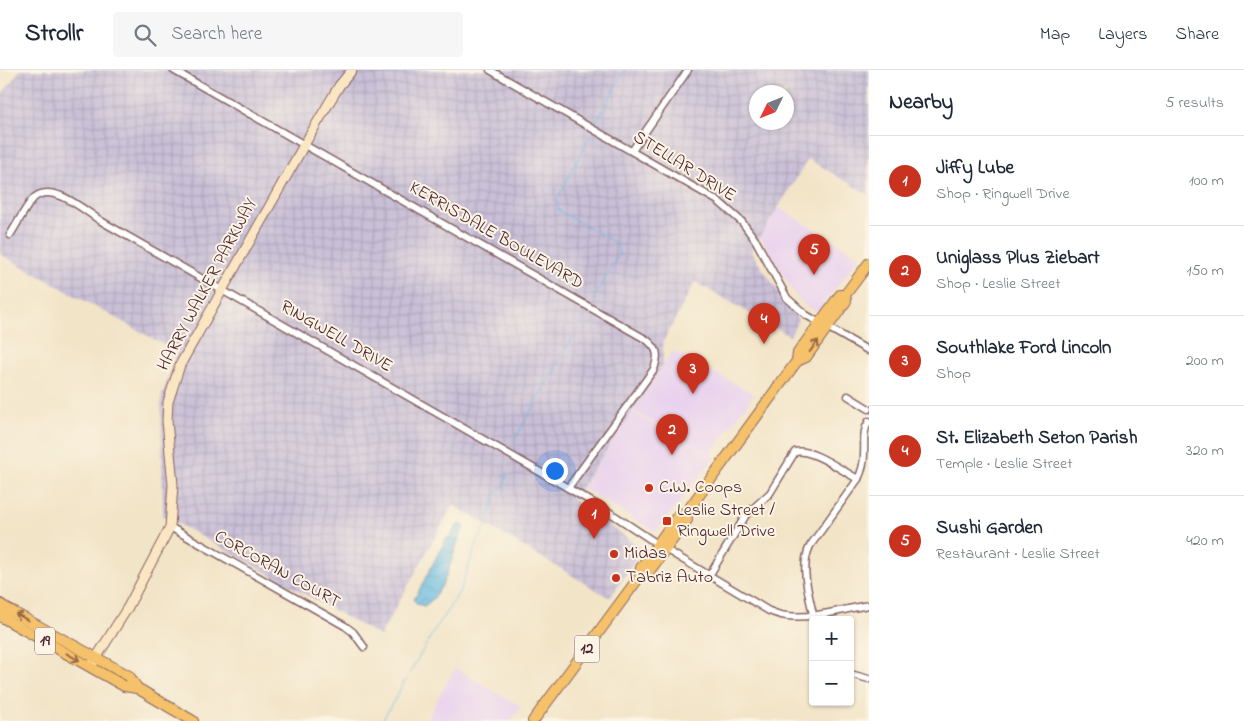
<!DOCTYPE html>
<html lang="en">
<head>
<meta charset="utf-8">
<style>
	body { margin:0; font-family:"Indie Flower",sans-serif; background:#f6f6f7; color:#1f2937 }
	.controls { position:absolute; right:15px; bottom:15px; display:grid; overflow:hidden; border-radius:5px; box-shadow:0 1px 4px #0004 }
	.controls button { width:45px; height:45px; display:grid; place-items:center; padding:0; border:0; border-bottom:1px solid #e0e1e3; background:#fff; color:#1f2937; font:25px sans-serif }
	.compass { position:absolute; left:749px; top:15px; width:45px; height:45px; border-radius:50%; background:#fff; box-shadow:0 1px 4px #0004; rotate:227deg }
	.you { position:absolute; left:554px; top:400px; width:18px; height:18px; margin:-12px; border:4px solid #fff; border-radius:50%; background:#1a73e8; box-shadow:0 0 0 8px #1a73e833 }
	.badge { display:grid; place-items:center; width:32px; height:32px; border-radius:50%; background:#c8321e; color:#fff; font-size:16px; font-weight:700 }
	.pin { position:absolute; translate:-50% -41px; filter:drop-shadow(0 1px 2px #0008) }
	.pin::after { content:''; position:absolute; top:26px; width:18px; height:15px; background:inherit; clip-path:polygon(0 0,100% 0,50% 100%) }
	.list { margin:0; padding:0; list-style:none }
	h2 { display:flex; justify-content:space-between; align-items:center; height:65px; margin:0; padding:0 20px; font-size:21px }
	h2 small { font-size:16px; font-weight:400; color:#747a83 }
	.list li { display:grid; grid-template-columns:32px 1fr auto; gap:15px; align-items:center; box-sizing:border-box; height:90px; padding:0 20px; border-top:1px solid #e0e1e3 }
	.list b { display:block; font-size:19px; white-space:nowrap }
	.list p { margin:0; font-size:16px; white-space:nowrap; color:#747a83 }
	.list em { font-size:16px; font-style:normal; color:#747a83 }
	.icon { flex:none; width:28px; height:28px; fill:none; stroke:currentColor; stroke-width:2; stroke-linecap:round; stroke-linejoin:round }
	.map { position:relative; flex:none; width:869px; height:651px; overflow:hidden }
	header { display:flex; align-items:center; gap:30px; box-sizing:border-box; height:70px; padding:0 25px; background:#fff; border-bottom:1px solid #e0e1e3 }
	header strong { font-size:24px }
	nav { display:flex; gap:28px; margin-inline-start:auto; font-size:18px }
	.search { width:350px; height:45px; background:#f6f6f7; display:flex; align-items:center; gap:12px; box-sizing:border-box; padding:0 18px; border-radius:5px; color:#747a83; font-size:19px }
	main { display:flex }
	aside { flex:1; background:#fff }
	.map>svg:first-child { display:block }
	.built { fill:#e9d2ee }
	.industrial { fill:url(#industrial-grid); fill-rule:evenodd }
	.water { fill:url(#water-waves); stroke:#586c86 }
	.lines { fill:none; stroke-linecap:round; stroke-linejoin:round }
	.stream { stroke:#66bae2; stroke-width:1 }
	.street-casing { stroke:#856462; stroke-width:9 }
	.secondary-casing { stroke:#856462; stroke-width:11 }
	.primary-casing { stroke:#856462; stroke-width:12 }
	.highway-casing { stroke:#856462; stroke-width:14 }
	.street { stroke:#fff; stroke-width:6 }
	.secondary { stroke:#fbe6c4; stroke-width:9 }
	.primary { stroke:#f5c16b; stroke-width:10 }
	.highway { stroke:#f5c16b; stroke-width:11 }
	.oneway { stroke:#976848 }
	.poi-dot { fill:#c8321e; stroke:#fcf5e5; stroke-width:2 }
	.labels { text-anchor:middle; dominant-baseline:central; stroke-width:4; stroke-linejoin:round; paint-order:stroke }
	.shield { fill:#fcf5e5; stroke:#7f5f63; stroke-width:1 }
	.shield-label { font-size:16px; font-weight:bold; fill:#4a1f2b }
	.street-label { font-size:18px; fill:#4a1f2b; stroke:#fcf5e5 }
	.poi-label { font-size:18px; fill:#4a1f2b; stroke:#fcf5e5; text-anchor:start }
</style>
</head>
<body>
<header>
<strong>Strollr</strong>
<div class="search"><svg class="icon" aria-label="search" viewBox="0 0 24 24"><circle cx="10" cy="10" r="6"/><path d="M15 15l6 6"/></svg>Search here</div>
<nav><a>Map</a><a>Layers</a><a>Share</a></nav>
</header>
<main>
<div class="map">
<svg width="869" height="651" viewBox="0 0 869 651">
	<defs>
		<pattern id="industrial-grid" width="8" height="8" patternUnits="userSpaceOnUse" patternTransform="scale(1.25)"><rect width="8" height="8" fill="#c9bfd7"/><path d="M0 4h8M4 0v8" fill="none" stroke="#aea4b9"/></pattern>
		<pattern id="water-waves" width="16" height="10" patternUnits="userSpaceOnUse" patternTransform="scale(1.25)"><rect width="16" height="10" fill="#66bae2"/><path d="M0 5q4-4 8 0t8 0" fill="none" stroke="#5a9fc2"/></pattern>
	</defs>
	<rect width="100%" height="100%" fill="#fcf5e5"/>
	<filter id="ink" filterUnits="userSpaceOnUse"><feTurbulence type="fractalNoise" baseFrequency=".02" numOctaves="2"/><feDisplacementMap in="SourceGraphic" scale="10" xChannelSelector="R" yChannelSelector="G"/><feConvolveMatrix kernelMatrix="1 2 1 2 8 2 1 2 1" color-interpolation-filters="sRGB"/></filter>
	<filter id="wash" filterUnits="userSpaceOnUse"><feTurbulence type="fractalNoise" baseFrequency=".0096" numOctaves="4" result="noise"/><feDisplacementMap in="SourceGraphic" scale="20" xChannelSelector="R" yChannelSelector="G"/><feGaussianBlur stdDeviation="1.12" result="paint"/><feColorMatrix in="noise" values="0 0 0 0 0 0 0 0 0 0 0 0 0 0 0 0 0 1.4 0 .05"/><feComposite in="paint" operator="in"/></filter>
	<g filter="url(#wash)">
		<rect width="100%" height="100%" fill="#f2e4c7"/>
		<g class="built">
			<polygon points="779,138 860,187 823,234 821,242 816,241 807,237 796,226 760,167"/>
			<polygon points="673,281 754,324 710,385 633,341"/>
			<polygon points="631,342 714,388 656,462 582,418"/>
			<polygon points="455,598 521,637 511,651 426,651"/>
		</g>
		<path class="industrial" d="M 20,0 L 331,0 L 336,2 L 338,0 L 869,0 L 869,125 L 808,89 L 751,182 L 798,250 L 790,266 L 695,212 L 663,272 L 663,295 L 573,430 L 643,479 L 610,528 L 453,435 L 380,566 L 163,445 L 161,329 L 177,282 L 0,184 L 0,27 ZM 756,22 L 786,22 L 786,52 L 756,52 Z"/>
		<path class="water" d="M 459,454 L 465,456 C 451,480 449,521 424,536 L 417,534 L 414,530 L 446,469 C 453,466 454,458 459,454 Z"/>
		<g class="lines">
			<g class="stream">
				<polyline points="595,54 608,32 624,0"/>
				<polyline points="591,64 557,130 558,140 604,166 617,175 619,184 593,230"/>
				<polyline points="514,371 584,247"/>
				<polyline points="382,651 434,561 460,521 476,475 486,456 497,421 505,414 507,402"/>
			</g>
		</g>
	</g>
	<g filter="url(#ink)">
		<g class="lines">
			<g class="street-casing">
				<g id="street">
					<path d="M 173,0 L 647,270 C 658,279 659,285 654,299 L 568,418"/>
					<polyline points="490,0 718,131 742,152 756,171 787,228 806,245 869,281"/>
					<polyline points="632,81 688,0"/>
					<path d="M 10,165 C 18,153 24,139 33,129 C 51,110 85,141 101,151 L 568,418 L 609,442 L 665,479 L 769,541 C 775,543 781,546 788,546 C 814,549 843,539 869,535"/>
					<polyline points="848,326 869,339"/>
					<polyline points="170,457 345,556 353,562 364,577"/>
					<path d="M 709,506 L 746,445 L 770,423 L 795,382 C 812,378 842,401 858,409"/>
					<path d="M 814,550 C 810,526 799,499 810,476 L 858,409 C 862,401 864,393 864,384 C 865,372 862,362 869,351"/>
					<polyline points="850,604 869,609"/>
				</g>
			</g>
			<g class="secondary-casing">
				<polyline id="secondary" points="93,593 128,537 170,457 173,415 167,351 168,332 180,295 304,75 339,16 352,0"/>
			</g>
			<g class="primary-casing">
				<g id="primary">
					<polyline points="797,291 806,287 846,231 845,225"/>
					<polyline points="640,506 647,504 687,450 686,443 797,291 798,283 840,225 845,225 869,193"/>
					<polyline points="0,535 129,606 137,618"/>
					<polyline points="0,546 124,616 137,618 193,651"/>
					<polyline points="533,651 640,506 641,498 679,444 686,443"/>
				</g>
			</g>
			<g class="highway-casing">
				<polyline id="highway" points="0,535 4,538"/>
			</g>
			<use href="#street" class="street"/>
			<use href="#secondary" class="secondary"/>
			<use href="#primary" class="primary"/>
			<use href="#highway" class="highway"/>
		</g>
		<defs><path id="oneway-shaft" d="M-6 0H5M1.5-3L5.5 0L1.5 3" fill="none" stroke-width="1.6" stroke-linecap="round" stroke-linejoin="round" transform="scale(1.25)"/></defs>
		<g class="oneway">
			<use href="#oneway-shaft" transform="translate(814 276) rotate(-54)"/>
			<use href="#oneway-shaft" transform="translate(22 547) rotate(-151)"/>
			<use href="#oneway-shaft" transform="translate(73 587) rotate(29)"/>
		</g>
	</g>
	<g class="poi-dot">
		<circle cx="649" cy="418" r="5"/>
		<rect x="662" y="446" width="10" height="10" rx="2.5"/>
		<circle cx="614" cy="484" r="5"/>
		<circle cx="616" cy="508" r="5"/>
	</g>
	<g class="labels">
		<g class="shield">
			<rect x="35" y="557.5" width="20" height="27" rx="4"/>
			<rect x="574.5" y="565.5" width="25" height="27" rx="4"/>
		</g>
		<g class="shield-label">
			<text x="45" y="571">19</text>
			<text x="587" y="579">12</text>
		</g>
		<g class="street-label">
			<text transform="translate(684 97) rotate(32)">STELLAR DRIVE</text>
			<text transform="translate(496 166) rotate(30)">KERRISDALE BOULEVARD</text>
			<text transform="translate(208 215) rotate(-62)">HARRY WALKER PARKWAY</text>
			<text transform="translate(336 267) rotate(30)">RINGWELL DRIVE</text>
			<text transform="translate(277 500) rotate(29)">CORCORAN COURT</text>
		</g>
		<g class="poi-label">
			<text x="659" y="418">C.W. Coops</text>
			<text x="677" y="441">Leslie Street /<tspan x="677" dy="21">Ringwell Drive</tspan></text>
			<text x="624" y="484">Midas</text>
			<text x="626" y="508">Tabriz Auto</text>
		</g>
	</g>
</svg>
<div class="controls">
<button>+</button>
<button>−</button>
</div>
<svg class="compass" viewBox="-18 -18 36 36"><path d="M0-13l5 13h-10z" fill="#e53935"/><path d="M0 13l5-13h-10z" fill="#747a83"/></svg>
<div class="you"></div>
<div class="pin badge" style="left:594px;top:469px">1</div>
<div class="pin badge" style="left:672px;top:385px">2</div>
<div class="pin badge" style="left:693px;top:324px">3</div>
<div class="pin badge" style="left:764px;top:274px">4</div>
<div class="pin badge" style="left:814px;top:205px">5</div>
</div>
<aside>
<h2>Nearby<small>5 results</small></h2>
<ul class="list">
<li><span class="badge">1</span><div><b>Jiffy Lube</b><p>Shop · Ringwell Drive</p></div><em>100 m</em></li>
<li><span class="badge">2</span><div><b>Uniglass Plus Ziebart</b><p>Shop · Leslie Street</p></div><em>150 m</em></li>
<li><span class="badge">3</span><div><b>Southlake Ford Lincoln</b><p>Shop</p></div><em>200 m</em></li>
<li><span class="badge">4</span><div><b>St. Elizabeth Seton Parish</b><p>Temple · Leslie Street</p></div><em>320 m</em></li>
<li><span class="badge">5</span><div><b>Sushi Garden</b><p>Restaurant · Leslie Street</p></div><em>420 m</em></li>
</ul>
</aside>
</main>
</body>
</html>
